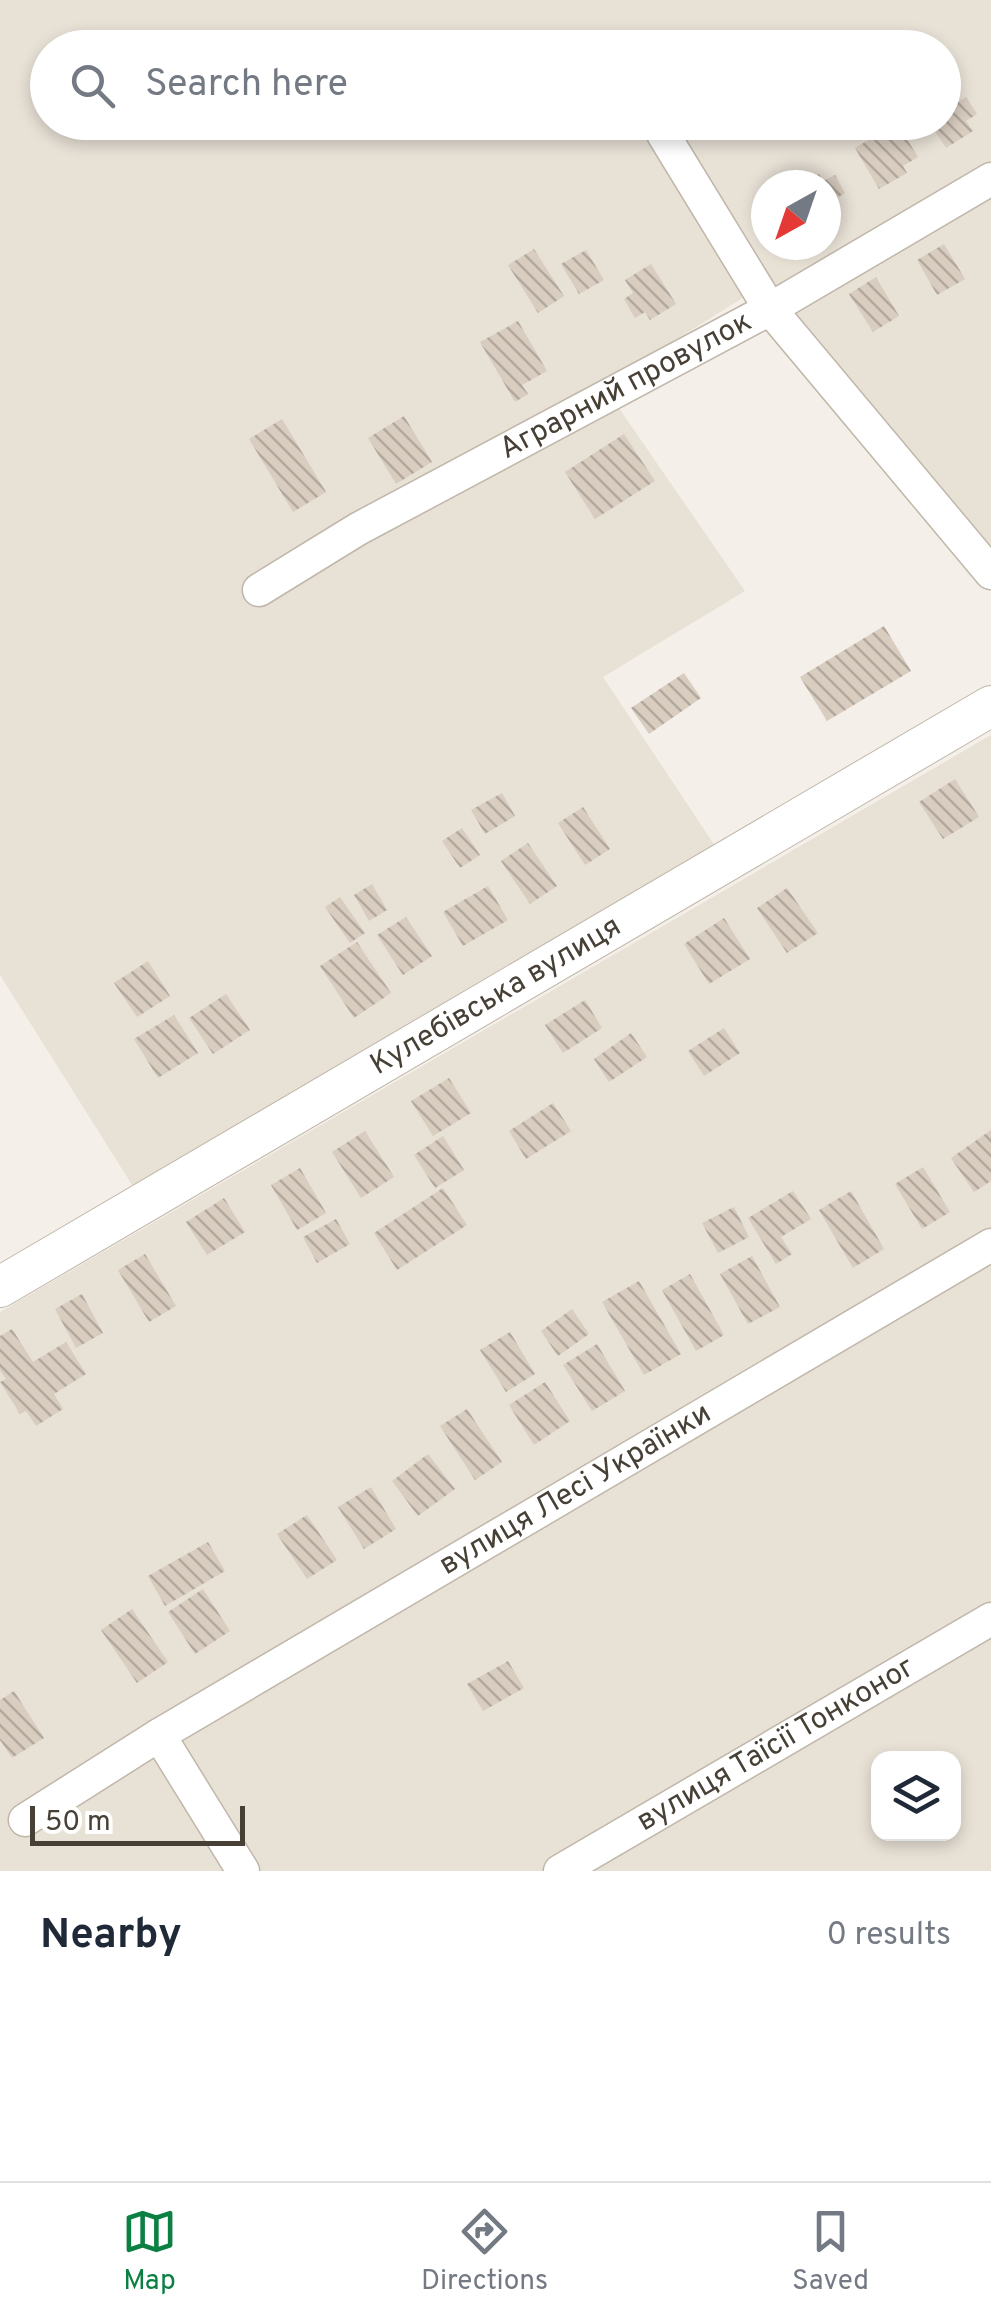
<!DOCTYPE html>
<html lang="en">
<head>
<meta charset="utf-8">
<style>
	body { margin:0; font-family:Overpass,sans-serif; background:#f6f6f7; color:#1f2937 }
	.controls { position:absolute; right:30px; bottom:30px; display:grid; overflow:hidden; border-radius:20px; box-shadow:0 5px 15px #0003 }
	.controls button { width:90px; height:90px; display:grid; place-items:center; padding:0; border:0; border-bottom:2px solid #e0e1e3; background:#fff; color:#1f2937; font:50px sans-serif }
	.compass { position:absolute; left:751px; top:170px; width:90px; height:90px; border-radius:50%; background:#fff; box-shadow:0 5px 15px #0003; rotate:220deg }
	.scale { position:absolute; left:30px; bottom:25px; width:215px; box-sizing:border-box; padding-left:10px; border:5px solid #474036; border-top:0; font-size:28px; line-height:35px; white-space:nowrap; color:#474036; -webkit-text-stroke:8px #fff; paint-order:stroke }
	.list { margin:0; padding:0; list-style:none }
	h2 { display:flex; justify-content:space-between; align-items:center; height:130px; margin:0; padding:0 40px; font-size:42px }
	h2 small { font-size:32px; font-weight:400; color:#747a83 }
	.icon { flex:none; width:55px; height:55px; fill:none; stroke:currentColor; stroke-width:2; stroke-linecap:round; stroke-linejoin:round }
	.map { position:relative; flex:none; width:991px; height:1871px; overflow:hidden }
	.search { position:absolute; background:#fff; box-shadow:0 5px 15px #0003; left:30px; right:30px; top:30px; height:110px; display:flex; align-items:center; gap:25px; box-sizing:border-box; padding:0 35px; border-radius:55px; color:#747a83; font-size:38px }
	.sheet { height:310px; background:#fff }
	nav { display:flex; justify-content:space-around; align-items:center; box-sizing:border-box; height:140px; border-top:2px solid #e0e1e3; background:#fff; font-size:28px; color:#747a83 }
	nav a { display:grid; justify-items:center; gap:5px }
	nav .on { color:#0b8043 }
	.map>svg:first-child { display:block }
	.residential { fill:#e8e1d6; fill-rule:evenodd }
	.building { fill:url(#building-back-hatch) }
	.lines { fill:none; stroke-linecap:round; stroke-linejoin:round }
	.minor-casing { stroke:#c0b7aa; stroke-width:35 }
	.tertiary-casing { stroke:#c0b7aa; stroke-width:42 }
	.minor { stroke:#fff; stroke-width:32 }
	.tertiary { stroke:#fff; stroke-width:40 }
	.labels { text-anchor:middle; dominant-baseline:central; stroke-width:8; stroke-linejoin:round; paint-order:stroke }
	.street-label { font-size:30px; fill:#474036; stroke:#fff }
</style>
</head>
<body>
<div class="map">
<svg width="991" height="1871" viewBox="0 0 991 1871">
	<defs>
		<pattern id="building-back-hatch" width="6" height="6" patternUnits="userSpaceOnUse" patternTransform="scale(2.5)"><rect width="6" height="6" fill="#d9cdc0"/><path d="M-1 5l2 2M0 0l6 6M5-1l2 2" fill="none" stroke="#b2a89d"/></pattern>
	</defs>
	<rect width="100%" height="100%" fill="#f4efe8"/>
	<g class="residential">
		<path d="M 0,0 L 991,0 L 991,551 L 818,348 L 770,281 L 603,385 L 745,591 L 603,677 L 717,849 L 134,1188 L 0,975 ZM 48,48 L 944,48 L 944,122 L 48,122 ZM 766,185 L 826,185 L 826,245 L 766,245 Z"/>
		<path d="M 991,735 L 991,1871 L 0,1871 L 0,1312 ZM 878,1758 L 954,1758 L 954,1834 L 878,1834 Z"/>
	</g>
	<g class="building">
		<polygon points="950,95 956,103 966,97 977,114 966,121 973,131 946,148 929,122 944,122 944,100"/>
		<polygon points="897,123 918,157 903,166 907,173 879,189 855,148"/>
		<polygon points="819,174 823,181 835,175 845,193 834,200 840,211 826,219 826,185 800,185"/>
		<polygon points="944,244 965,279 937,295 917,260"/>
		<polygon points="534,249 564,296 538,313 508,265"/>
		<polygon points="586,250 604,280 579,294 561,264"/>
		<polygon points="651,264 676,304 650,320 645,312 635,318 624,299 633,293 625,280"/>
		<polygon points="876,277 899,316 873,332 849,294"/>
		<polygon points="518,321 547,371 522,385 528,394 515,402 480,342"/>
		<polygon points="404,416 432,462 396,484 368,438"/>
		<polygon points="282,419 326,492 293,512 249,439"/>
		<polygon points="624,434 655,481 595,519 565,472"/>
		<polygon points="884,626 911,671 827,721 800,677"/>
		<polygon points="684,673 701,698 649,734 631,708"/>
		<polygon points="955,779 979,817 943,839 919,802"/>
		<polygon points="502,793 515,816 485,834 471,810"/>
		<polygon points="583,807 610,849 585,865 558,823"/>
		<polygon points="462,828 480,855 460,868 442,841"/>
		<polygon points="528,843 557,886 530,904 501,861"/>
		<polygon points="372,884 387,910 369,921 354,895"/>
		<polygon points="488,886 508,920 463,946 443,912"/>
		<polygon points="787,888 818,933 787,953 757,908"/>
		<polygon points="340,897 365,933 350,943 325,907"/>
		<polygon points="406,917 432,956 403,975 377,935"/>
		<polygon points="724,918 750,959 709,984 684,944"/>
		<polygon points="357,942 391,993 354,1018 320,966"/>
		<polygon points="148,961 170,996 137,1017 114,983"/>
		<polygon points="226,994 250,1030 213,1054 189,1018"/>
		<polygon points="585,1000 602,1028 563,1053 545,1025"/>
		<polygon points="174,1015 198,1053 158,1078 134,1039"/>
		<polygon points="724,1028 740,1053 704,1076 688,1051"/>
		<polygon points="631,1033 647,1057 609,1082 594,1059"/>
		<polygon points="449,1078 471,1113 433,1136 411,1101"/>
		<polygon points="553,1103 571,1131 526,1159 509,1131"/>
		<polygon points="991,1130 991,1181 974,1192 951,1158"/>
		<polygon points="365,1131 394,1177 361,1198 332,1152"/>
		<polygon points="443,1136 464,1170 435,1188 414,1155"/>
		<polygon points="923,1167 950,1212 922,1229 895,1184"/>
		<polygon points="300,1168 326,1213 297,1230 271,1185"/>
		<polygon points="443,1188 467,1225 397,1270 374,1233"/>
		<polygon points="793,1191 811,1219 781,1237 792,1254 776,1264 748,1218"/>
		<polygon points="851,1191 884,1249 853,1268 819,1210"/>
		<polygon points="224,1198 245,1232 207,1255 186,1222"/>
		<polygon points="734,1207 749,1237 718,1253 702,1223"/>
		<polygon points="336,1219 350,1244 317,1263 303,1237"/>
		<polygon points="145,1254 176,1306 149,1322 118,1270"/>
		<polygon points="752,1256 780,1307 748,1324 720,1274"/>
		<polygon points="690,1274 724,1335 696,1351 662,1290"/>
		<polygon points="639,1281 681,1354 644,1375 602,1302"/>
		<polygon points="82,1294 103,1333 76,1348 55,1309"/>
		<polygon points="572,1309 589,1334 558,1356 541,1331"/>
		<polygon points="12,1329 33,1362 66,1342 86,1374 54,1394 63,1409 36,1426 26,1411 20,1414 0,1382 6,1379 0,1370 0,1336"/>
		<polygon points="510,1332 535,1374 506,1392 480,1350"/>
		<polygon points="597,1344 625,1391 592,1411 563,1365"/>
		<polygon points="545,1382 570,1421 534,1445 509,1405"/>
		<polygon points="467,1409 502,1462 475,1480 440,1426"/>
		<polygon points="428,1454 455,1489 418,1516 392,1481"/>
		<polygon points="371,1487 396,1529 364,1549 338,1507"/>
		<polygon points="307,1515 337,1560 307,1579 277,1534"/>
		<polygon points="208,1542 225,1571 165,1606 148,1576"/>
		<polygon points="203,1589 230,1631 195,1654 168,1612"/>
		<polygon points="132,1609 168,1662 137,1683 101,1630"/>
		<polygon points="508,1661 524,1688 483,1711 467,1684"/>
		<polygon points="14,1691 44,1738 12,1758 0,1740 0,1700"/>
	</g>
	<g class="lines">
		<g class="minor-casing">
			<g id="minor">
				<polyline points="663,134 770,309 991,573"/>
				<path id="s1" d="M 259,590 L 358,529 L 770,309 L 991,179"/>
				<polyline points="159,1735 243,1871"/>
				<path id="s2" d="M 25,1820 L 159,1735 L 991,1245"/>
				<path id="s3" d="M 560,1871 L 991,1619"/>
			</g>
		</g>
		<g class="tertiary-casing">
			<g id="tertiary">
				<path id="s4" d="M 0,1287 L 991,706"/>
			</g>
		</g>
		<use href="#minor" class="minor"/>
		<use href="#tertiary" class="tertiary"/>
	</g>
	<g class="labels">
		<g class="street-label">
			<text stroke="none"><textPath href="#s1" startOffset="420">Аграрний провулок</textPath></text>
			<text stroke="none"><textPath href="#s4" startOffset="575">Кулебівська вулиця</textPath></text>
			<text stroke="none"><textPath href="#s2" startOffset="642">вулиця Лесі Українки</textPath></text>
			<text stroke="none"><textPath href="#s3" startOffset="250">вулиця Таїсії Тонконог</textPath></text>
		</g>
	</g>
</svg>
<div class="controls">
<button><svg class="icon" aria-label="layers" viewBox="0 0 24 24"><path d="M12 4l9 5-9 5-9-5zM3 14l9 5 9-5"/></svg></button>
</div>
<svg class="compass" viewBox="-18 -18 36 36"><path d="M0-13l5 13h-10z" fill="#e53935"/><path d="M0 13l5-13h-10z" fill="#747a83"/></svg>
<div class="scale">50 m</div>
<div class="search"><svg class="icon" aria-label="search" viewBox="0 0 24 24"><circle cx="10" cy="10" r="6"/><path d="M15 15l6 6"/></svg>Search here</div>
</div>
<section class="sheet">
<h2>Nearby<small>0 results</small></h2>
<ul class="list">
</ul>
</section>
<nav>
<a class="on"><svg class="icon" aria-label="map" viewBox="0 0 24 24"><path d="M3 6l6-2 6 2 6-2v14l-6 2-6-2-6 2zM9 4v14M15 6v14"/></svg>Map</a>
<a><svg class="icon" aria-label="directions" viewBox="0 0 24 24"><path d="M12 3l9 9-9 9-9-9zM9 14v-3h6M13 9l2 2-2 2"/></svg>Directions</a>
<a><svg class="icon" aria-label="saved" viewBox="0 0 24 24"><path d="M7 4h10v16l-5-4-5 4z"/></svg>Saved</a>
</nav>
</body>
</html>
